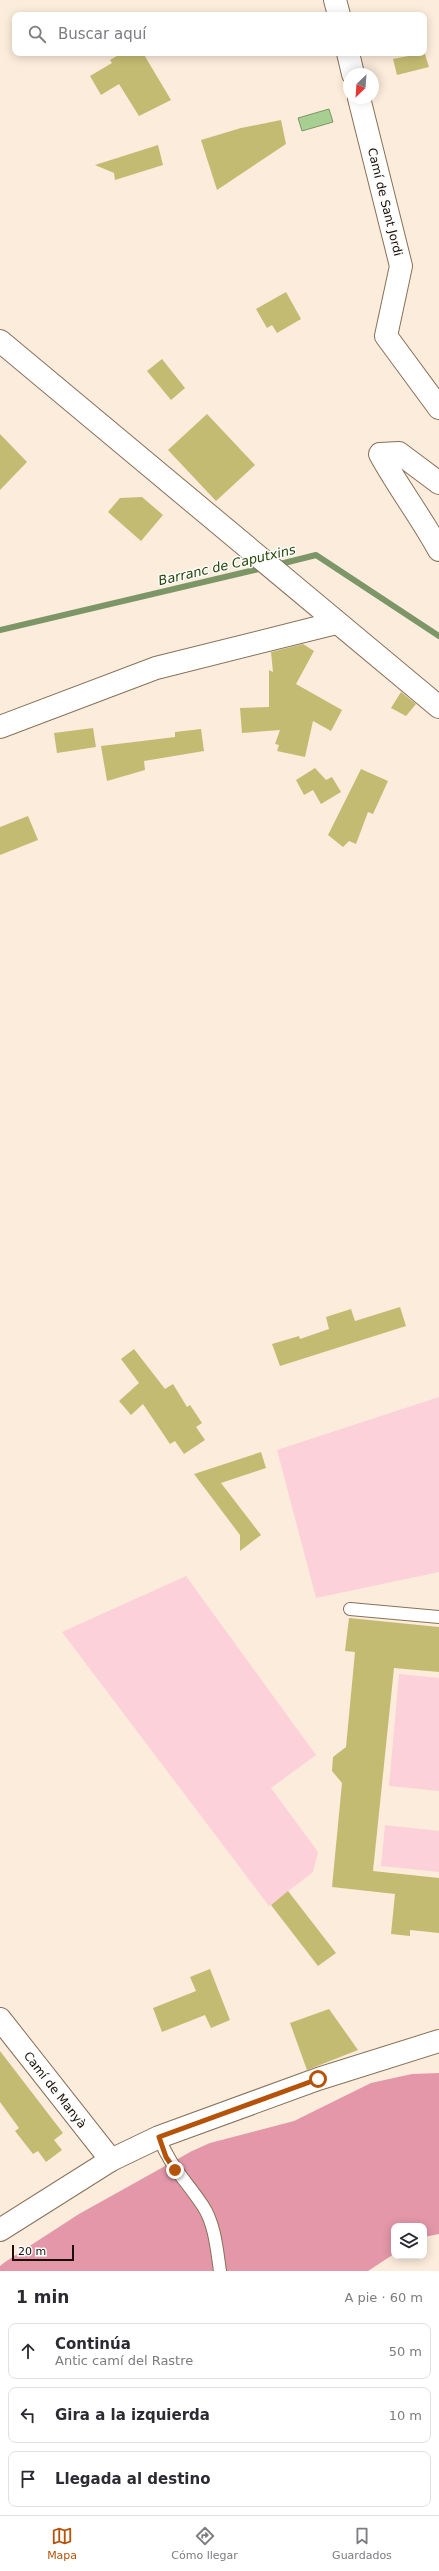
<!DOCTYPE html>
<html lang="es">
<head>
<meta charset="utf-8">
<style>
	body { margin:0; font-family:"DejaVu Sans",sans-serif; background:#f2f2f3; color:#2b2b33 }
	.controls { position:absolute; right:12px; bottom:12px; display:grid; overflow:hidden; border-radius:8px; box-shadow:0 2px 10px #0003 }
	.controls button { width:36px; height:36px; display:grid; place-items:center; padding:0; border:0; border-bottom:1px solid #e1e1e2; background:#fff; color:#2b2b33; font:20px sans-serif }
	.compass { position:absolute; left:343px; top:68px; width:36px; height:36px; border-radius:50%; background:#fff; box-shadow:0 2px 10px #0003; rotate:205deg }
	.scale { position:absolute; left:12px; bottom:10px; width:62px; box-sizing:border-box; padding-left:4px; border:2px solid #191007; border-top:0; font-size:11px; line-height:14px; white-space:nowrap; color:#191007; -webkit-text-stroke:3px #fcfcfc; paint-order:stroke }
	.stop { position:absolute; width:12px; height:12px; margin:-9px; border:3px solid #b45309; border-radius:50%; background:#fff }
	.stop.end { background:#b45309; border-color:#fff; box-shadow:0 1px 4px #0008 }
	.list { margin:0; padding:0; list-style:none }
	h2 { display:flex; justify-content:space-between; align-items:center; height:52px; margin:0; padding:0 16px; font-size:17px }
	h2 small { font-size:13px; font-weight:400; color:#7c7c81 }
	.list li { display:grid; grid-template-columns:26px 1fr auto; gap:12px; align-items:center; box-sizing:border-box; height:56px; margin:0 8px 8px; padding:0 8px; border:1px solid #e1e1e2; border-radius:8px }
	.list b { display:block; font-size:15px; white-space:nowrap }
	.list p { margin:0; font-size:13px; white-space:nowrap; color:#7c7c81 }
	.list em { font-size:13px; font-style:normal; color:#7c7c81 }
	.icon { flex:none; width:22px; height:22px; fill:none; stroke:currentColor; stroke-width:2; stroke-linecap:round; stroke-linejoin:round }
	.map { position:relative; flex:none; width:439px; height:2271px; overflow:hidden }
	.search { position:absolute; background:#fff; box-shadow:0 2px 10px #0003; left:12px; right:12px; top:12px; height:44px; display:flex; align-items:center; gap:10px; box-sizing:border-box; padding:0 14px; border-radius:8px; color:#7c7c81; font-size:15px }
	.sheet { height:244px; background:#fff }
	nav { display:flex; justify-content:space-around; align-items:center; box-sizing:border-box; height:56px; border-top:1px solid #e1e1e2; background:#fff; font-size:11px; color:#7c7c81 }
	nav a { display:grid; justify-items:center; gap:2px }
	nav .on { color:#b45309 }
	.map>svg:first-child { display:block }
	.green { fill:#fdd1da }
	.forest { fill:#e397a9 }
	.water { fill:#a7cf91; stroke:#7c9668 }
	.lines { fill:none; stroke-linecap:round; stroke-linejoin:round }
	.stream { stroke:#7c9668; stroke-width:6 }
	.building { fill:#c4bb72 }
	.lane-casing { stroke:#887158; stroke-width:14 }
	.street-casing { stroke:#887158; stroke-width:24 }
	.lane { stroke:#fff; stroke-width:12 }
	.street { stroke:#fff; stroke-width:22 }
	.route { stroke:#b45309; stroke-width:5 }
	.labels { text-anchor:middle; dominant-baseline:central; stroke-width:3; stroke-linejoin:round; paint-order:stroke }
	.street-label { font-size:12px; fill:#191007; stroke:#fcfcfc }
	.water-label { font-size:13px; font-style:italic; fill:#244705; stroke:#fcfcfc }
</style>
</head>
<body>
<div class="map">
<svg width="439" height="2271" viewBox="0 0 439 2271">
	<rect width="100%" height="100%" fill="#fcecdb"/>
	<g class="green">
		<polygon points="439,1397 439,1572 316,1598 277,1450"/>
		<polygon points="186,1576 316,1755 271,1788 318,1852 313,1872 269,1906 62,1632"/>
		<polygon points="399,1674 439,1678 439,1791 389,1786"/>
		<polygon points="385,1825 439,1831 439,1872 381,1866"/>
	</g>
	<polygon class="forest" points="439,2073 439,2234 424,2237 424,2226 394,2226 394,2254 368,2271 0,2271 0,2266 5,2262 79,2214 192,2151 210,2143 294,2121 371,2083 412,2074"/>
	<polygon class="water" points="329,109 333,122 302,131 298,118"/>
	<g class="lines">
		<g class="stream">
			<polyline points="276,565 316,555 439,636"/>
			<polyline points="0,630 263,568"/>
		</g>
	</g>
	<g class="building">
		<polygon points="424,51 429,67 397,75 393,59 424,53"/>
		<polygon points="122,53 143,53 171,100 139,116 119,84 101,95 90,76 112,63 110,60"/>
		<polygon points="281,120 286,144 217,190 201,140 241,128"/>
		<polygon points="158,145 163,165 115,180 114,173 95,165"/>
		<polygon points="286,292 301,319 277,333 272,325 267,328 256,309"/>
		<polygon points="162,359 185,388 171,400 147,371"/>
		<polygon points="207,414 255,465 216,501 168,450"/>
		<polygon points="0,434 27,462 0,490"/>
		<polygon points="142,497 163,515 141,541 108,512 120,498"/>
		<polygon points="303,644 314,651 296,684 342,710 331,731 313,721 305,757 277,751 279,745 275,744 280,730 242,733 240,708 269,707 269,670 273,672 271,652"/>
		<polygon points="401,692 416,704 406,716 391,708"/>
		<polygon points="93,728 96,747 57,753 54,733"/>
		<polygon points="201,729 204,751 144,761 145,770 107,781 101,746 175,737 175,732"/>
		<polygon points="315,768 326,780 332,777 341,792 321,804 313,790 304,795 296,780"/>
		<polygon points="361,769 388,781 373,814 368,812 356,844 349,841 343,847 328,835"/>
		<polygon points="28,816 38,840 0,855 0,827"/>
		<polygon points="400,1307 406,1326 280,1366 272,1344 299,1336 300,1339 329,1329 326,1317 351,1309 355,1321"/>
		<polygon points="134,1349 165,1389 173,1384 187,1407 190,1405 202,1423 196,1427 205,1440 184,1454 175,1441 170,1444 143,1404 131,1415 119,1401 139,1383 121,1359"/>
		<polygon points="261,1452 266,1468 221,1483 261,1535 240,1551 240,1535 194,1474"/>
		<polygon points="349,1618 439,1627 439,1672 394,1668 373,1871 439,1878 439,1933 410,1930 410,1936 391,1934 395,1894 332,1887 342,1783 332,1771 333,1757 346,1747 355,1652 345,1651"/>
		<polygon points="288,1891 336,1953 318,1966 271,1905"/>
		<polygon points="210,1969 230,2020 211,2028 205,2015 162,2032 153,2008 196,1991 190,1977"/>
		<polygon points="329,2009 358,2050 307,2070 290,2023"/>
		<polygon points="0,2051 63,2133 54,2140 62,2150 46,2162 38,2151 33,2154 15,2131 19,2128 0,2102"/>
	</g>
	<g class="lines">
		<g class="lane-casing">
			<g id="lane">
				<polyline points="350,1609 439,1617"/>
				<path d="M 159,2137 C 170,2167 186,2180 203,2206 C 215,2224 217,2251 220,2271"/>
			</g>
		</g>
		<g class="street-casing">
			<g id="street">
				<polyline points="335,0 339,15"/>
				<polyline points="348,53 353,74"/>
				<polyline points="359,98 401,266 386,336 439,408"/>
				<polyline points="0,341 439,707"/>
				<path d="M 439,483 L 399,453 L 380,454 C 398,487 421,517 439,550"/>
				<polyline points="0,727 156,668 336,623"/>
				<polyline points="0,2019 111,2160"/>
				<polyline points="0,2230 111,2160 159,2137 318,2079 439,2041"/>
			</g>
		</g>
		<use href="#lane" class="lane"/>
		<use href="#street" class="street"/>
	</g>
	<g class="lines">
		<polyline class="route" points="175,2170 166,2157 159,2137 318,2079"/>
	</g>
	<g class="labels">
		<g class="street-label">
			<text transform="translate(385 202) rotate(76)">Camí de Sant Jordi</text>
			<text transform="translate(55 2090) rotate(52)">Camí de Manyà</text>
		</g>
		<g class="water-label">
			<text transform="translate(227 565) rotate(-13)">Barranc de Caputxins</text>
		</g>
	</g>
</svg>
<div class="controls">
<button><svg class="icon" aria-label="layers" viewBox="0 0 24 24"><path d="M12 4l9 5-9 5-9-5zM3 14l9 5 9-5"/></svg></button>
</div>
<svg class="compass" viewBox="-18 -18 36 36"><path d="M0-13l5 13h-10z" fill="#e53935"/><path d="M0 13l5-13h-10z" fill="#7c7c81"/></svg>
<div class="scale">20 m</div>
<div class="stop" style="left:318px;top:2079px"></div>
<div class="stop end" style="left:175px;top:2170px"></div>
<div class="search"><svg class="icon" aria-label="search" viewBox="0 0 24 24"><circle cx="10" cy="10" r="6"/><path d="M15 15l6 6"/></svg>Buscar aquí</div>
</div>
<section class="sheet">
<h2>1 min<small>A pie · 60 m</small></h2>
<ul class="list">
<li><svg class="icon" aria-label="ahead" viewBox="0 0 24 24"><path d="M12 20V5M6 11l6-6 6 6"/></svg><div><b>Continúa</b><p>Antic camí del Rastre</p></div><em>50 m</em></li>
<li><svg class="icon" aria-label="left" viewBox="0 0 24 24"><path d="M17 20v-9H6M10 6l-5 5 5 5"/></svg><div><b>Gira a la izquierda</b></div><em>10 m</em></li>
<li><svg class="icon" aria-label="arrive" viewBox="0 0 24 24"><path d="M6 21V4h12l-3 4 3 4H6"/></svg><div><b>Llegada al destino</b></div></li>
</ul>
</section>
<nav>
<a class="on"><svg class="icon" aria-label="map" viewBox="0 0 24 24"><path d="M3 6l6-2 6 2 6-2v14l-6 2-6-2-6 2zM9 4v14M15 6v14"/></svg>Mapa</a>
<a><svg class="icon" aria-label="directions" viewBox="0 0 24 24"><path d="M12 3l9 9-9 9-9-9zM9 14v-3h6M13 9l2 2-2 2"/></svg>Cómo llegar</a>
<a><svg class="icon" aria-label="saved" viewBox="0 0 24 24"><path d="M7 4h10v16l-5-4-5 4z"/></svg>Guardados</a>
</nav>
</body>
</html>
